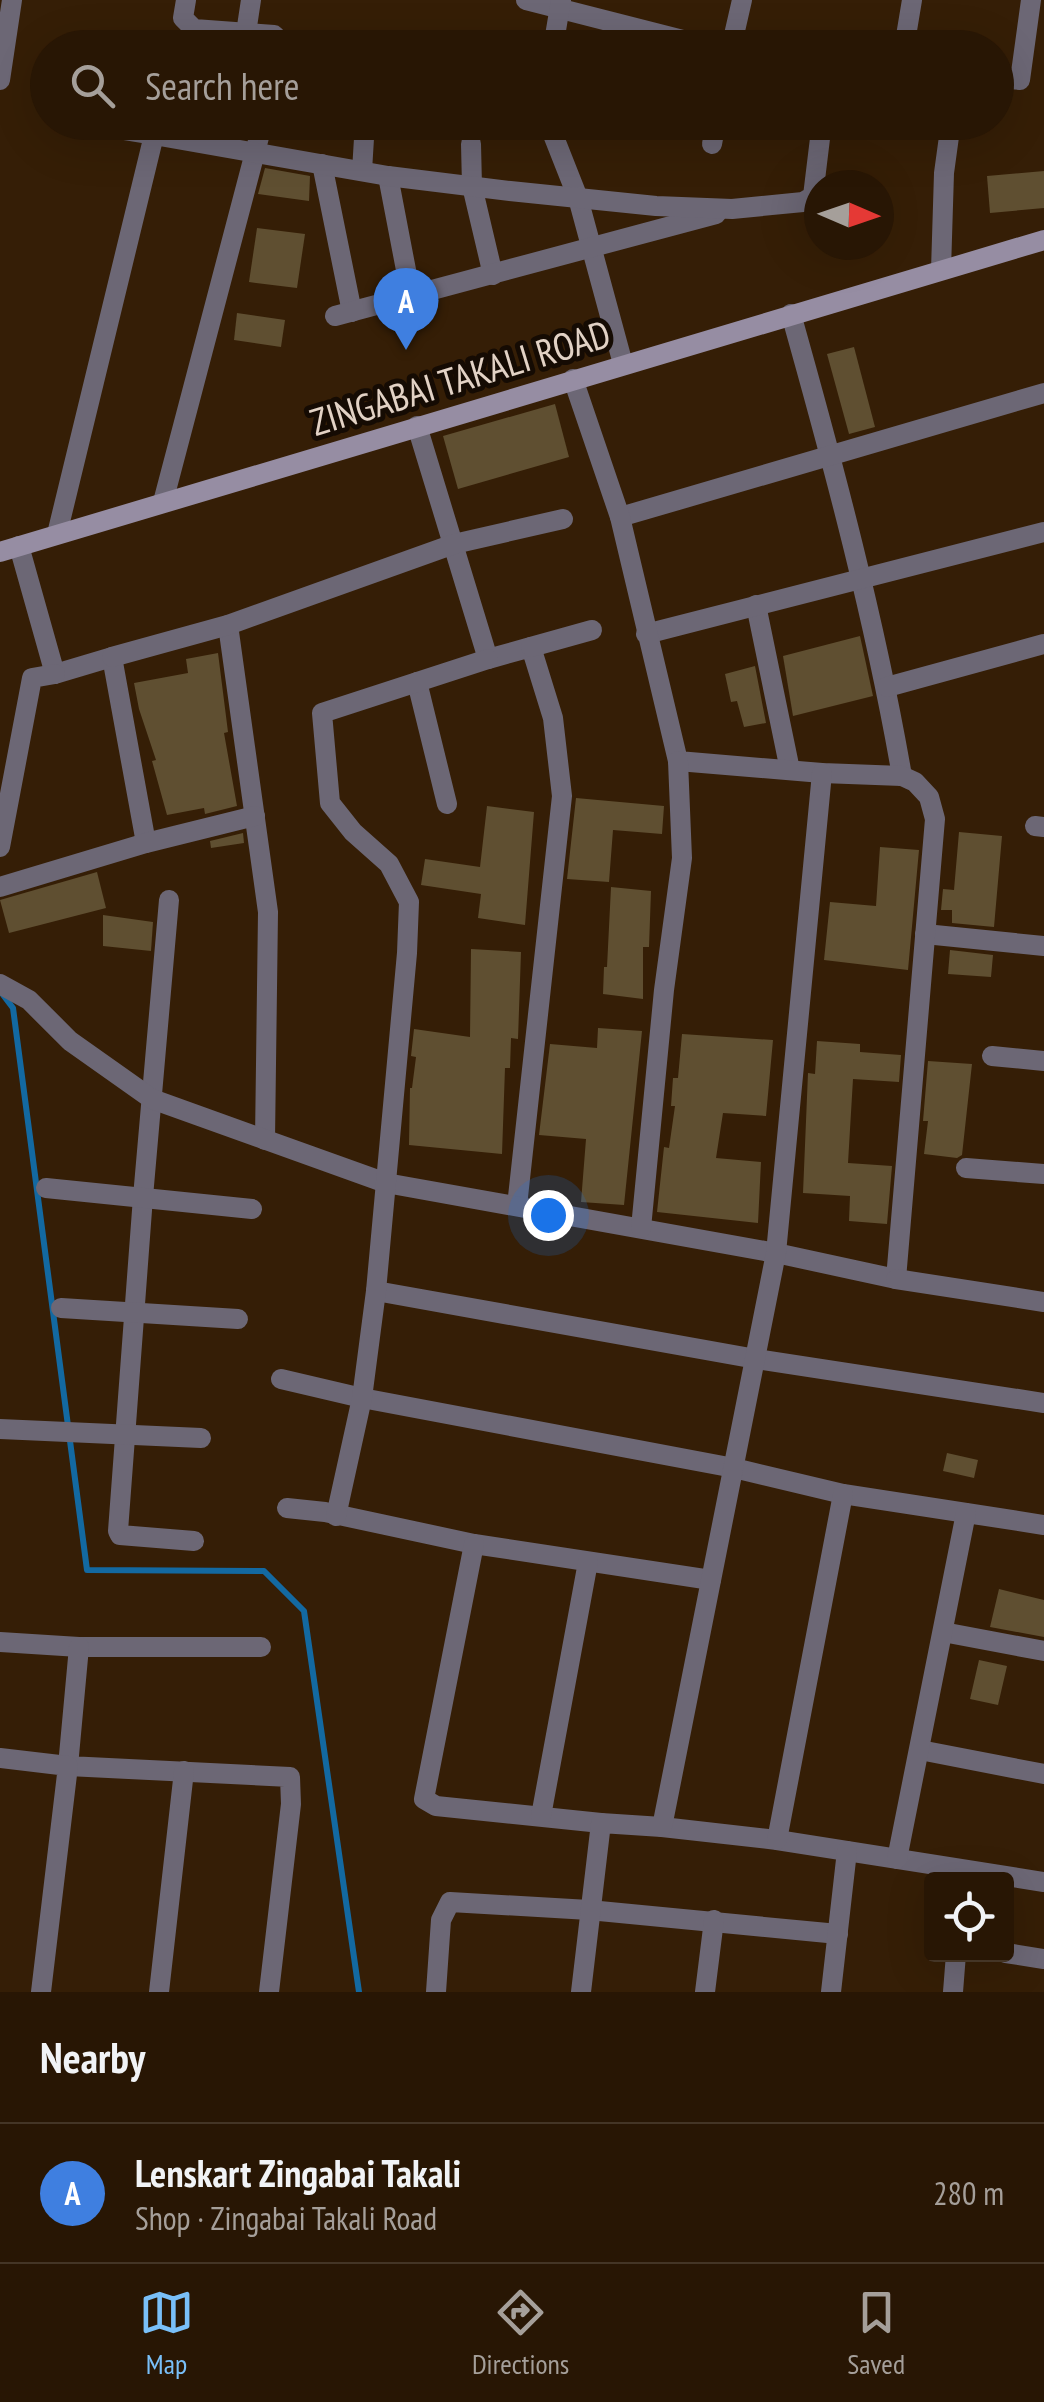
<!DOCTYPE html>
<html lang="en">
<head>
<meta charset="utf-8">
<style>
	body { margin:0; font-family:"PT Sans Narrow",sans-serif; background:#342313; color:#f1f3f6 }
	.controls { position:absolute; right:30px; bottom:30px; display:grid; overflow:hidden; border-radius:10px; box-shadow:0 10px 40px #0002 }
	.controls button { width:90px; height:90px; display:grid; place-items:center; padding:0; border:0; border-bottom:2px solid #443526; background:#281604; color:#f1f3f6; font:50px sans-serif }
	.compass { position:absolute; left:804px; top:170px; width:90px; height:90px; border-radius:50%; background:#281604; box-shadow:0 10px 40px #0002; rotate:92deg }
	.you { position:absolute; left:548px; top:1215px; width:35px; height:35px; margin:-25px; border:8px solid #fff; border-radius:50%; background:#1a73e8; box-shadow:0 0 0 15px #1a73e833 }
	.badge { display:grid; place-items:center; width:65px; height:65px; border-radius:50%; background:#79bff8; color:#fff; font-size:32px; font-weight:700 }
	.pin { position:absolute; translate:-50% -82px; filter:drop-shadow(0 2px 5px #0008) }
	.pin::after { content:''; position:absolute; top:52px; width:35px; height:30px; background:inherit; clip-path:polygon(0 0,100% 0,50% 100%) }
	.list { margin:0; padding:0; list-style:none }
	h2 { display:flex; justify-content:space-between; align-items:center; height:130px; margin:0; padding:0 40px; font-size:42px }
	h2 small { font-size:32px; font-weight:400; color:#a59f9a }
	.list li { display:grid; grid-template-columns:65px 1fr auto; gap:30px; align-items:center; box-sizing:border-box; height:140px; padding:0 40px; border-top:2px solid #443526 }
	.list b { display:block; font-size:38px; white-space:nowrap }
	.list p { margin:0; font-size:32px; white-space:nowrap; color:#a59f9a }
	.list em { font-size:32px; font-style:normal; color:#a59f9a }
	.icon { flex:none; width:55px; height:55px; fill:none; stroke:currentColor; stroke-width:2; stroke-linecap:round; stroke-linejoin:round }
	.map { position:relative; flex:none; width:1044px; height:1992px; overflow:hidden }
	.search { position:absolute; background:#281604; box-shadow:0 10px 40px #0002; left:30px; right:30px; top:30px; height:110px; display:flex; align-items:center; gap:25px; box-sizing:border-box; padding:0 35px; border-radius:55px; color:#a59f9a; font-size:38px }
	.sheet { height:270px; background:#281604 }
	nav { display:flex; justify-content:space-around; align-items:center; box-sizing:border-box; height:140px; border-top:2px solid #443526; background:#281604; font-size:28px; color:#a59f9a }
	nav a { display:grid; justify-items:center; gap:5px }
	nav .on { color:#79bff8 }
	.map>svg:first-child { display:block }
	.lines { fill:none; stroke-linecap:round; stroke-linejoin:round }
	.stream { stroke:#1369a1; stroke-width:6 }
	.building { fill:#5f4f31 }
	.street { stroke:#6c6775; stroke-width:20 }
	.secondary { stroke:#968da3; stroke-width:20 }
	.labels { text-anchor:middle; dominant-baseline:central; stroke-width:10; stroke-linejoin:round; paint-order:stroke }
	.street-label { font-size:38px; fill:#e2d2c5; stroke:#150b03 }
</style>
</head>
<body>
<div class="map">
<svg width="1044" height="1992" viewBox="0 0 1044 1992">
	<rect width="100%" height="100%" fill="#351e06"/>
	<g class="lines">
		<polyline class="stream" points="1,992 13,1008 87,1570 264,1571 304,1611 359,1992"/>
	</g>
	<g class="building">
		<polygon points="265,168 310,176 309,201 258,194"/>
		<polygon points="1044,171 1044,208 990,213 987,176"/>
		<polygon points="257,228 305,234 297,288 249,282"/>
		<polygon points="237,313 285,320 281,347 234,340"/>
		<polygon points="854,347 875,427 849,434 827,354"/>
		<polygon points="555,404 569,457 458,489 443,436"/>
		<polygon points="860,636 873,696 793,716 783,656"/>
		<polygon points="218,653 228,732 224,733 237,806 205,814 204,808 167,815 152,761 156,760 139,709 134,683 188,673 186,659"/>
		<polygon points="755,666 766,723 744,727 737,701 731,702 725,674"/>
		<polygon points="576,798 664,806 662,834 613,830 609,882 567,879"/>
		<polygon points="487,806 534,812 525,925 478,918 481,894 421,885 425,859 480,867"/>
		<polygon points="959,832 1002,836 994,927 952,923 952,910 941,910 943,889 954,890"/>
		<polygon points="243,833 244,843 211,848 210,841"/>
		<polygon points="880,847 919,850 908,970 824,960 830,902 876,906"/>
		<polygon points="97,872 106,908 9,933 0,900"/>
		<polygon points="611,887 651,891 649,947 643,947 643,999 603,994 604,967 607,967"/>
		<polygon points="103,915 153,922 151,951 103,946"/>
		<polygon points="471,949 521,952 518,1039 511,1038 510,1068 505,1068 502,1154 409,1145 410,1088 412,1088 416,1057 411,1056 414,1029 470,1037"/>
		<polygon points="950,950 993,955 991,977 948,974"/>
		<polygon points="598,1028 642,1031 624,1205 581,1202 586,1139 539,1135 550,1044 597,1048"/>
		<polygon points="682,1034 773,1040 766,1116 723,1113 716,1158 761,1162 758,1223 657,1212 664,1147 669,1148 675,1106 671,1106 673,1078 678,1078"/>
		<polygon points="817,1041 860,1044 860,1052 901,1055 899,1082 853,1079 848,1163 892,1166 887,1224 849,1221 850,1196 803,1193 808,1073 815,1074"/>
		<polygon points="928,1061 972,1064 962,1155 957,1158 924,1154 928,1121 923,1121"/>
		<polygon points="947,1453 978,1460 974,1478 943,1471"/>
		<polygon points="999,1589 1044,1600 1044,1637 990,1627"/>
		<polygon points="979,1660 1007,1666 998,1705 970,1699"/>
	</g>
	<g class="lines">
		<g class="street">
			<polyline points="186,0 183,18 194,29 274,35 281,42 280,48"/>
			<polyline points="526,0 714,48"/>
			<polyline points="246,33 251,0"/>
			<polyline points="553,48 561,0"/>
			<polyline points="731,48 742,0"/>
			<polyline points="904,48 912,0"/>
			<polyline points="996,78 1020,80 1031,0"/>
			<polyline points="0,80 12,0"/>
			<polyline points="548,122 578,198 623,364"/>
			<polyline points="99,126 154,135"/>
			<polyline points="471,144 472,186 493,275"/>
			<polyline points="712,144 716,122"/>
			<polyline points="322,164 352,312"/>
			<polyline points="362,171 365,122"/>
			<polyline points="388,176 411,296"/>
			<polyline points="941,270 944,173 951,122"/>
			<path d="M 791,314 C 834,467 875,620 902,776"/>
			<polyline points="335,316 716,214"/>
			<polyline points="417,426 488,659 531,647 553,718 562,796 517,1206"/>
			<polyline points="163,502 263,122"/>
			<polyline points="620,517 1044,393"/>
			<polyline points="57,534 154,135 388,176 510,191 656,206 732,209 803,202 813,196 822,122"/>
			<polyline points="19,546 55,674 112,657 146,843"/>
			<polyline points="756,605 790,770"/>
			<polyline points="228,625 268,912 265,1140"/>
			<polyline points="646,634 1044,532"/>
			<polyline points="531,647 592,630"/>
			<polyline points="112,657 228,625 454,544 563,519"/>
			<polyline points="417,682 447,804"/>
			<polyline points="887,687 1044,644"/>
			<polyline points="1035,826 1044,827"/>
			<polyline points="0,847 32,678 55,674"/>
			<polyline points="0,887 146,843 255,816"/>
			<polyline points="169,900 143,1197 118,1531 120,1535 194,1541"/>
			<polyline points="925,934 1044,946"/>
			<polyline points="0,984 29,1000 70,1041 152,1099 386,1183 776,1253 896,1279 935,819 929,797 915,782 902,776 822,773 678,761 620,517 573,379"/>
			<polyline points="992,1056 1044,1061"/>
			<polyline points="966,1168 1044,1174"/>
			<polyline points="46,1188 252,1209"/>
			<polyline points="641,1228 664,990 682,858 678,761"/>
			<polyline points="896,1279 1044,1302"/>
			<polyline points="376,1291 756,1359 1044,1403"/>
			<polyline points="61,1308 238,1319"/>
			<polyline points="281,1379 362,1398 734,1468 843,1494 1044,1525"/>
			<polyline points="0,1429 201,1438"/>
			<polyline points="287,1508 325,1512 474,1544 711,1580"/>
			<polyline points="336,1516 362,1398 376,1291 407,953 409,902 389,864 353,832 330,803 322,713 488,659"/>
			<polyline points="474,1544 424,1799 436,1806 601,1823"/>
			<polyline points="943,1632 1044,1651"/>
			<polyline points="0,1642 79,1647 261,1647"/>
			<polyline points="79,1647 68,1766 290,1777 291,1804 269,1992"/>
			<polyline points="920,1750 1044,1774"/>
			<polyline points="0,1758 68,1766 41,1992"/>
			<polyline points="541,1816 588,1562"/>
			<polyline points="662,1827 777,1840 1044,1882"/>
			<polyline points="777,1840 843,1494"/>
			<polyline points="897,1859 966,1513"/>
			<polyline points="1006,1953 1044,1959"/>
			<polyline points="159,1992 184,1771"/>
			<polyline points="436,1992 441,1920 450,1902 589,1910 838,1934"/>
			<polyline points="581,1992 601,1823 662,1827 776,1253 822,773"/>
			<polyline points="705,1992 714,1920"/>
			<polyline points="831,1992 847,1851"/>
			<polyline points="953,1992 956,1954"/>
		</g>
		<polyline class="secondary" points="0,552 1044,240"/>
	</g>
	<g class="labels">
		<g class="street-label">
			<text transform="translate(460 377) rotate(-17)">ZINGABAI TAKALI ROAD</text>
		</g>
	</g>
</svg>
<div class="controls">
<button><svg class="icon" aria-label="locate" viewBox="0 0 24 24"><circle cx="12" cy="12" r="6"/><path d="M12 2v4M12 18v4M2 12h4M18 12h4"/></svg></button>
</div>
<svg class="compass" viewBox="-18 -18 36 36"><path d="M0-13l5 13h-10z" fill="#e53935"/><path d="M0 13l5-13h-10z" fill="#a59f9a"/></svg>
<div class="you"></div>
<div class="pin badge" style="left:406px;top:350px;background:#3f7fe0">A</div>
<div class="search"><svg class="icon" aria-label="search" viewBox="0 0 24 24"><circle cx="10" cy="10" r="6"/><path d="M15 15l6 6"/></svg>Search here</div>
</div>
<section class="sheet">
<h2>Nearby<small></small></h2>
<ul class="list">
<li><span class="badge" style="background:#3f7fe0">A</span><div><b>Lenskart Zingabai Takali</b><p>Shop · Zingabai Takali Road</p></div><em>280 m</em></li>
</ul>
</section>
<nav>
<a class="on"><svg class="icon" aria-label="map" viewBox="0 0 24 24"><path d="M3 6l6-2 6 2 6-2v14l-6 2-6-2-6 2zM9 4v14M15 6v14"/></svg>Map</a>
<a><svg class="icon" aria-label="directions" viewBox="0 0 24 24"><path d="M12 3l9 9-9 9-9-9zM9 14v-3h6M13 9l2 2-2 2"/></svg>Directions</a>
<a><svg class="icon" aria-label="saved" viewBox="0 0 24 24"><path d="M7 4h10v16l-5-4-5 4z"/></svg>Saved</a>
</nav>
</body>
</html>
